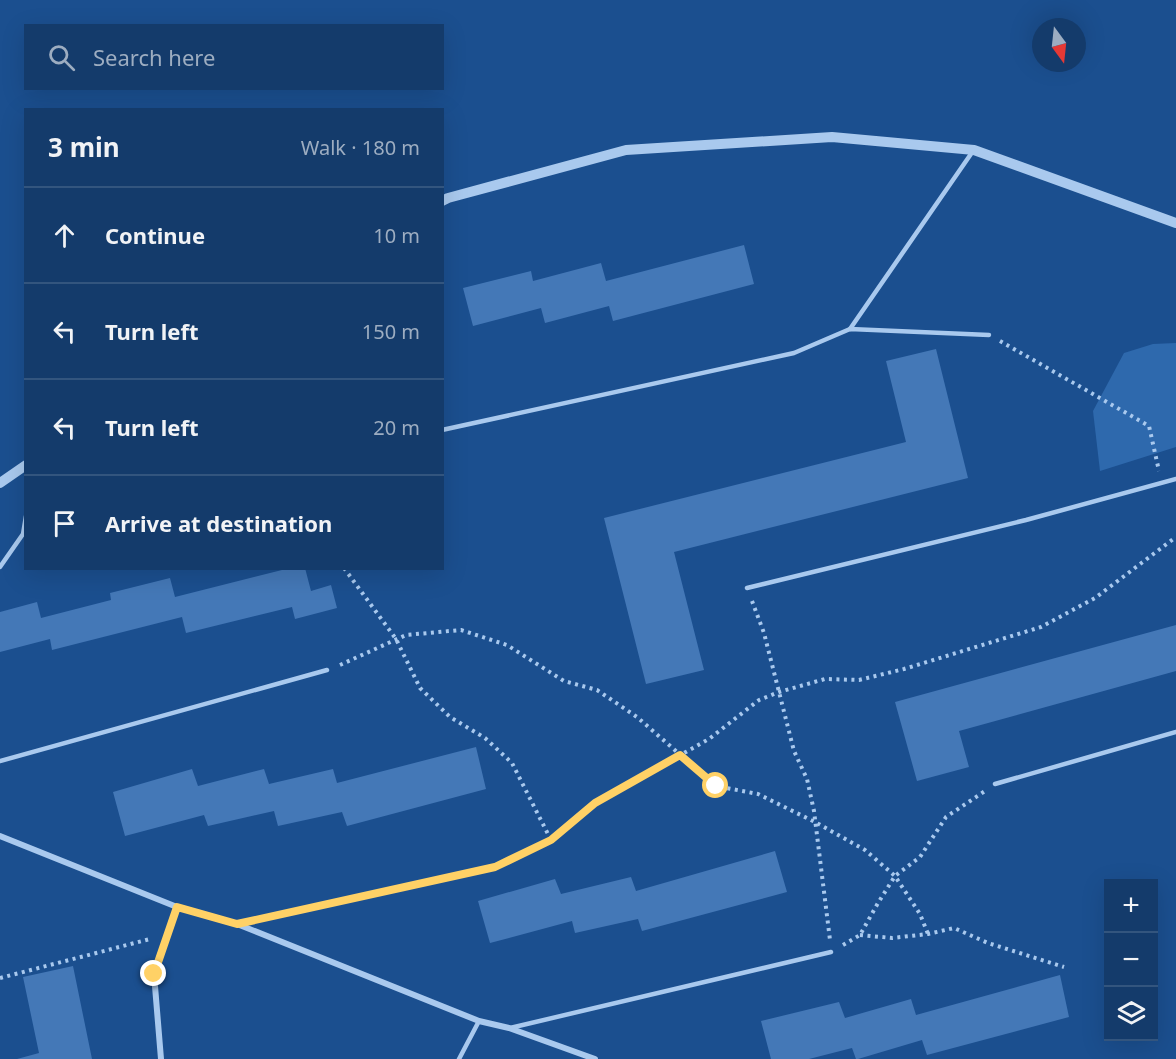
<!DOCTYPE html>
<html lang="en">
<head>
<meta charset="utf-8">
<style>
	body { margin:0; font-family:"Noto Sans",sans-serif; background:#214673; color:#f1f3f6 }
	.controls { position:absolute; right:18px; bottom:18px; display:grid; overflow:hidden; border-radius:0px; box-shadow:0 6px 24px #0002 }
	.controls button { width:54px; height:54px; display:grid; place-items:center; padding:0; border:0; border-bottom:2px solid #33557e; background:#143b6b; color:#f1f3f6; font:30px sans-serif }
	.compass { position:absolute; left:1032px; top:18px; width:54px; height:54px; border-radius:50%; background:#143b6b; box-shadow:0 6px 24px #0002; rotate:165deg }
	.stop { position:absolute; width:18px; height:18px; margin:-14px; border:4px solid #ffd166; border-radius:50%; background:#fff }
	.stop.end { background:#ffd166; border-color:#fff; box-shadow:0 2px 6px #0008 }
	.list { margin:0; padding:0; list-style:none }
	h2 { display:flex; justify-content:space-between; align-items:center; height:78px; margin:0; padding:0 24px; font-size:26px }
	h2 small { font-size:20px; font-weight:400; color:#9dadc1 }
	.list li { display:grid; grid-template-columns:39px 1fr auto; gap:18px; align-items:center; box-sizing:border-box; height:96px; padding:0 24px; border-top:2px solid #33557e }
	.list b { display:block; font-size:22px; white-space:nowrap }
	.list em { font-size:20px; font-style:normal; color:#9dadc1 }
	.icon { flex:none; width:33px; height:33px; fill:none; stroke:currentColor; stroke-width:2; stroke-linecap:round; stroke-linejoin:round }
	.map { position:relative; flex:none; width:1176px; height:1059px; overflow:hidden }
	.search { position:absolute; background:#143b6b; box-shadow:0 6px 24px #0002; left:24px; top:24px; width:420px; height:66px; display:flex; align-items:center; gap:15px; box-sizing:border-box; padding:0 21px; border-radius:0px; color:#9dadc1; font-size:22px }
	.panel { position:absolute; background:#143b6b; box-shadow:0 6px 24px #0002; left:24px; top:108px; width:420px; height:462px; border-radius:0px }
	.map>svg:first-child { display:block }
	.green { fill:#2e69ad }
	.building { fill:#4478b7 }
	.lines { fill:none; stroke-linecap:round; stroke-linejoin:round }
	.path { stroke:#a9c9ee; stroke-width:4; stroke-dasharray:3 4.5; stroke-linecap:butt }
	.service { stroke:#a9c9ee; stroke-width:4.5 }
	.minor { stroke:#a9c9ee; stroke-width:6 }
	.tertiary { stroke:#a9c9ee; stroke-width:10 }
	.route { stroke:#ffd166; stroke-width:8 }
</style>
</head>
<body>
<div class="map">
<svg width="1176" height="1059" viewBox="0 0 1176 1059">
	<rect width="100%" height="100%" fill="#1b4f8f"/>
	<polygon class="green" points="1176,343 1176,447 1100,471 1093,411 1124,353 1153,344"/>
	<g class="building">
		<polygon points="744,245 754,284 613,321 609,306 545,323 541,308 473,326 463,288 531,271 533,281 601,263 606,281"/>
		<polygon points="936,349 968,478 674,552 704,670 646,684 604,518 906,442 886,361"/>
		<polygon points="290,568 305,568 311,591 331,585 337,608 295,619 292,607 186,633 182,617 52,650 50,639 0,652 0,612 37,602 41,618 111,600 110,593 170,578 175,597"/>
		<polygon points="1176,625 1176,671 959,731 969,767 917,781 895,702"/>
		<polygon points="476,747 486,789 347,826 342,812 278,826 274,811 208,826 204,815 125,836 113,792 192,769 198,786 264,769 269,784 333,769 337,783"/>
		<polygon points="775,851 787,892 642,931 638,919 575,933 572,921 490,943 478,901 555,879 561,894 631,877 636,891"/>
		<polygon points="73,966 92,1059 17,1059 39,1053 23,977"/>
		<polygon points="1060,975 1069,1017 927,1055 922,1040 858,1059 856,1059 852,1048 809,1059 771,1059 761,1021 839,1002 845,1018 911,999 916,1015"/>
	</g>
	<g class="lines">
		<g class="path">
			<polyline points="1000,341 1149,426 1159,471"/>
			<polyline points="344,568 396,639 420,688 450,717 485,738 512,763 551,840"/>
			<polyline points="752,601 764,633 794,751 807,779 814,811 830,940"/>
			<polyline points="340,665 406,635 461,630 507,645 564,681 597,690 637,717 716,786 758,794 815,822 865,850 895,876 920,914 928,934"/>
			<polyline points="506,862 551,840 595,803 709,739 759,700 779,692 825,679 859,680 904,669 1041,627 1095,598 1176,537"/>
			<polyline points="860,935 892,938 928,934 954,928 988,943 1064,967"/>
			<polyline points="843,945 860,935 878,903 895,876 920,857 946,817 985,791"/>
			<polyline points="0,978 150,939"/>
		</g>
		<g class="service">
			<polyline points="850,329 973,151"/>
			<polyline points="442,430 794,353 850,329 989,335"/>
			<polyline points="0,567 23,534 26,516"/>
			<polyline points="747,588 1026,520 1176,479"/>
			<polyline points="0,761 327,670"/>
			<polyline points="995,784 1176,732"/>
			<polyline points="237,924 495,867"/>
			<polyline points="510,1028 831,952"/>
			<polyline points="459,1059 479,1021"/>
		</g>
		<g class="minor">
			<polyline points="0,836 177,907 237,924 479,1021 509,1028 595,1059"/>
			<polyline points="161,1059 154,974 177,907"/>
		</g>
		<g class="tertiary">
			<polyline points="442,201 448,198 626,150 832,137 974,150 1176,223"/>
			<polyline points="0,483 26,465"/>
		</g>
	</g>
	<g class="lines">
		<polyline class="route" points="154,974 177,907 237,924 495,867 551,840 595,803 680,755 716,786"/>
	</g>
</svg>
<div class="controls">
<button>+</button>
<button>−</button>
<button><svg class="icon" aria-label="layers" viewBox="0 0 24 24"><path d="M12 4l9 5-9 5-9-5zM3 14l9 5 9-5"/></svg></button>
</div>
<svg class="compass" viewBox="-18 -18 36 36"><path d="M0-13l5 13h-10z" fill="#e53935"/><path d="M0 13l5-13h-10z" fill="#9dadc1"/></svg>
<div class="stop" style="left:716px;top:786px"></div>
<div class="stop end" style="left:154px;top:974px"></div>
<div class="search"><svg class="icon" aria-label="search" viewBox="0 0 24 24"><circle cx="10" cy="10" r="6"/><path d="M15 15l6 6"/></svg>Search here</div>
<section class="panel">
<h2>3 min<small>Walk · 180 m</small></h2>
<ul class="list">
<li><svg class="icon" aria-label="ahead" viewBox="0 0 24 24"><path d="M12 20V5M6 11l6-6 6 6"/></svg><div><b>Continue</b></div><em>10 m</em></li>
<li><svg class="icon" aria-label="left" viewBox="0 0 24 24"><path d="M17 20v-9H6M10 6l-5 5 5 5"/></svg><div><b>Turn left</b></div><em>150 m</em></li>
<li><svg class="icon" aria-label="left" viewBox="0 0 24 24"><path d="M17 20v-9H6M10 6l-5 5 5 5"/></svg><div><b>Turn left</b></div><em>20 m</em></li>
<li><svg class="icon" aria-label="arrive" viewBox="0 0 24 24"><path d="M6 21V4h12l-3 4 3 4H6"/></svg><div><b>Arrive at destination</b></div></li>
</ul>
</section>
</div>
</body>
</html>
